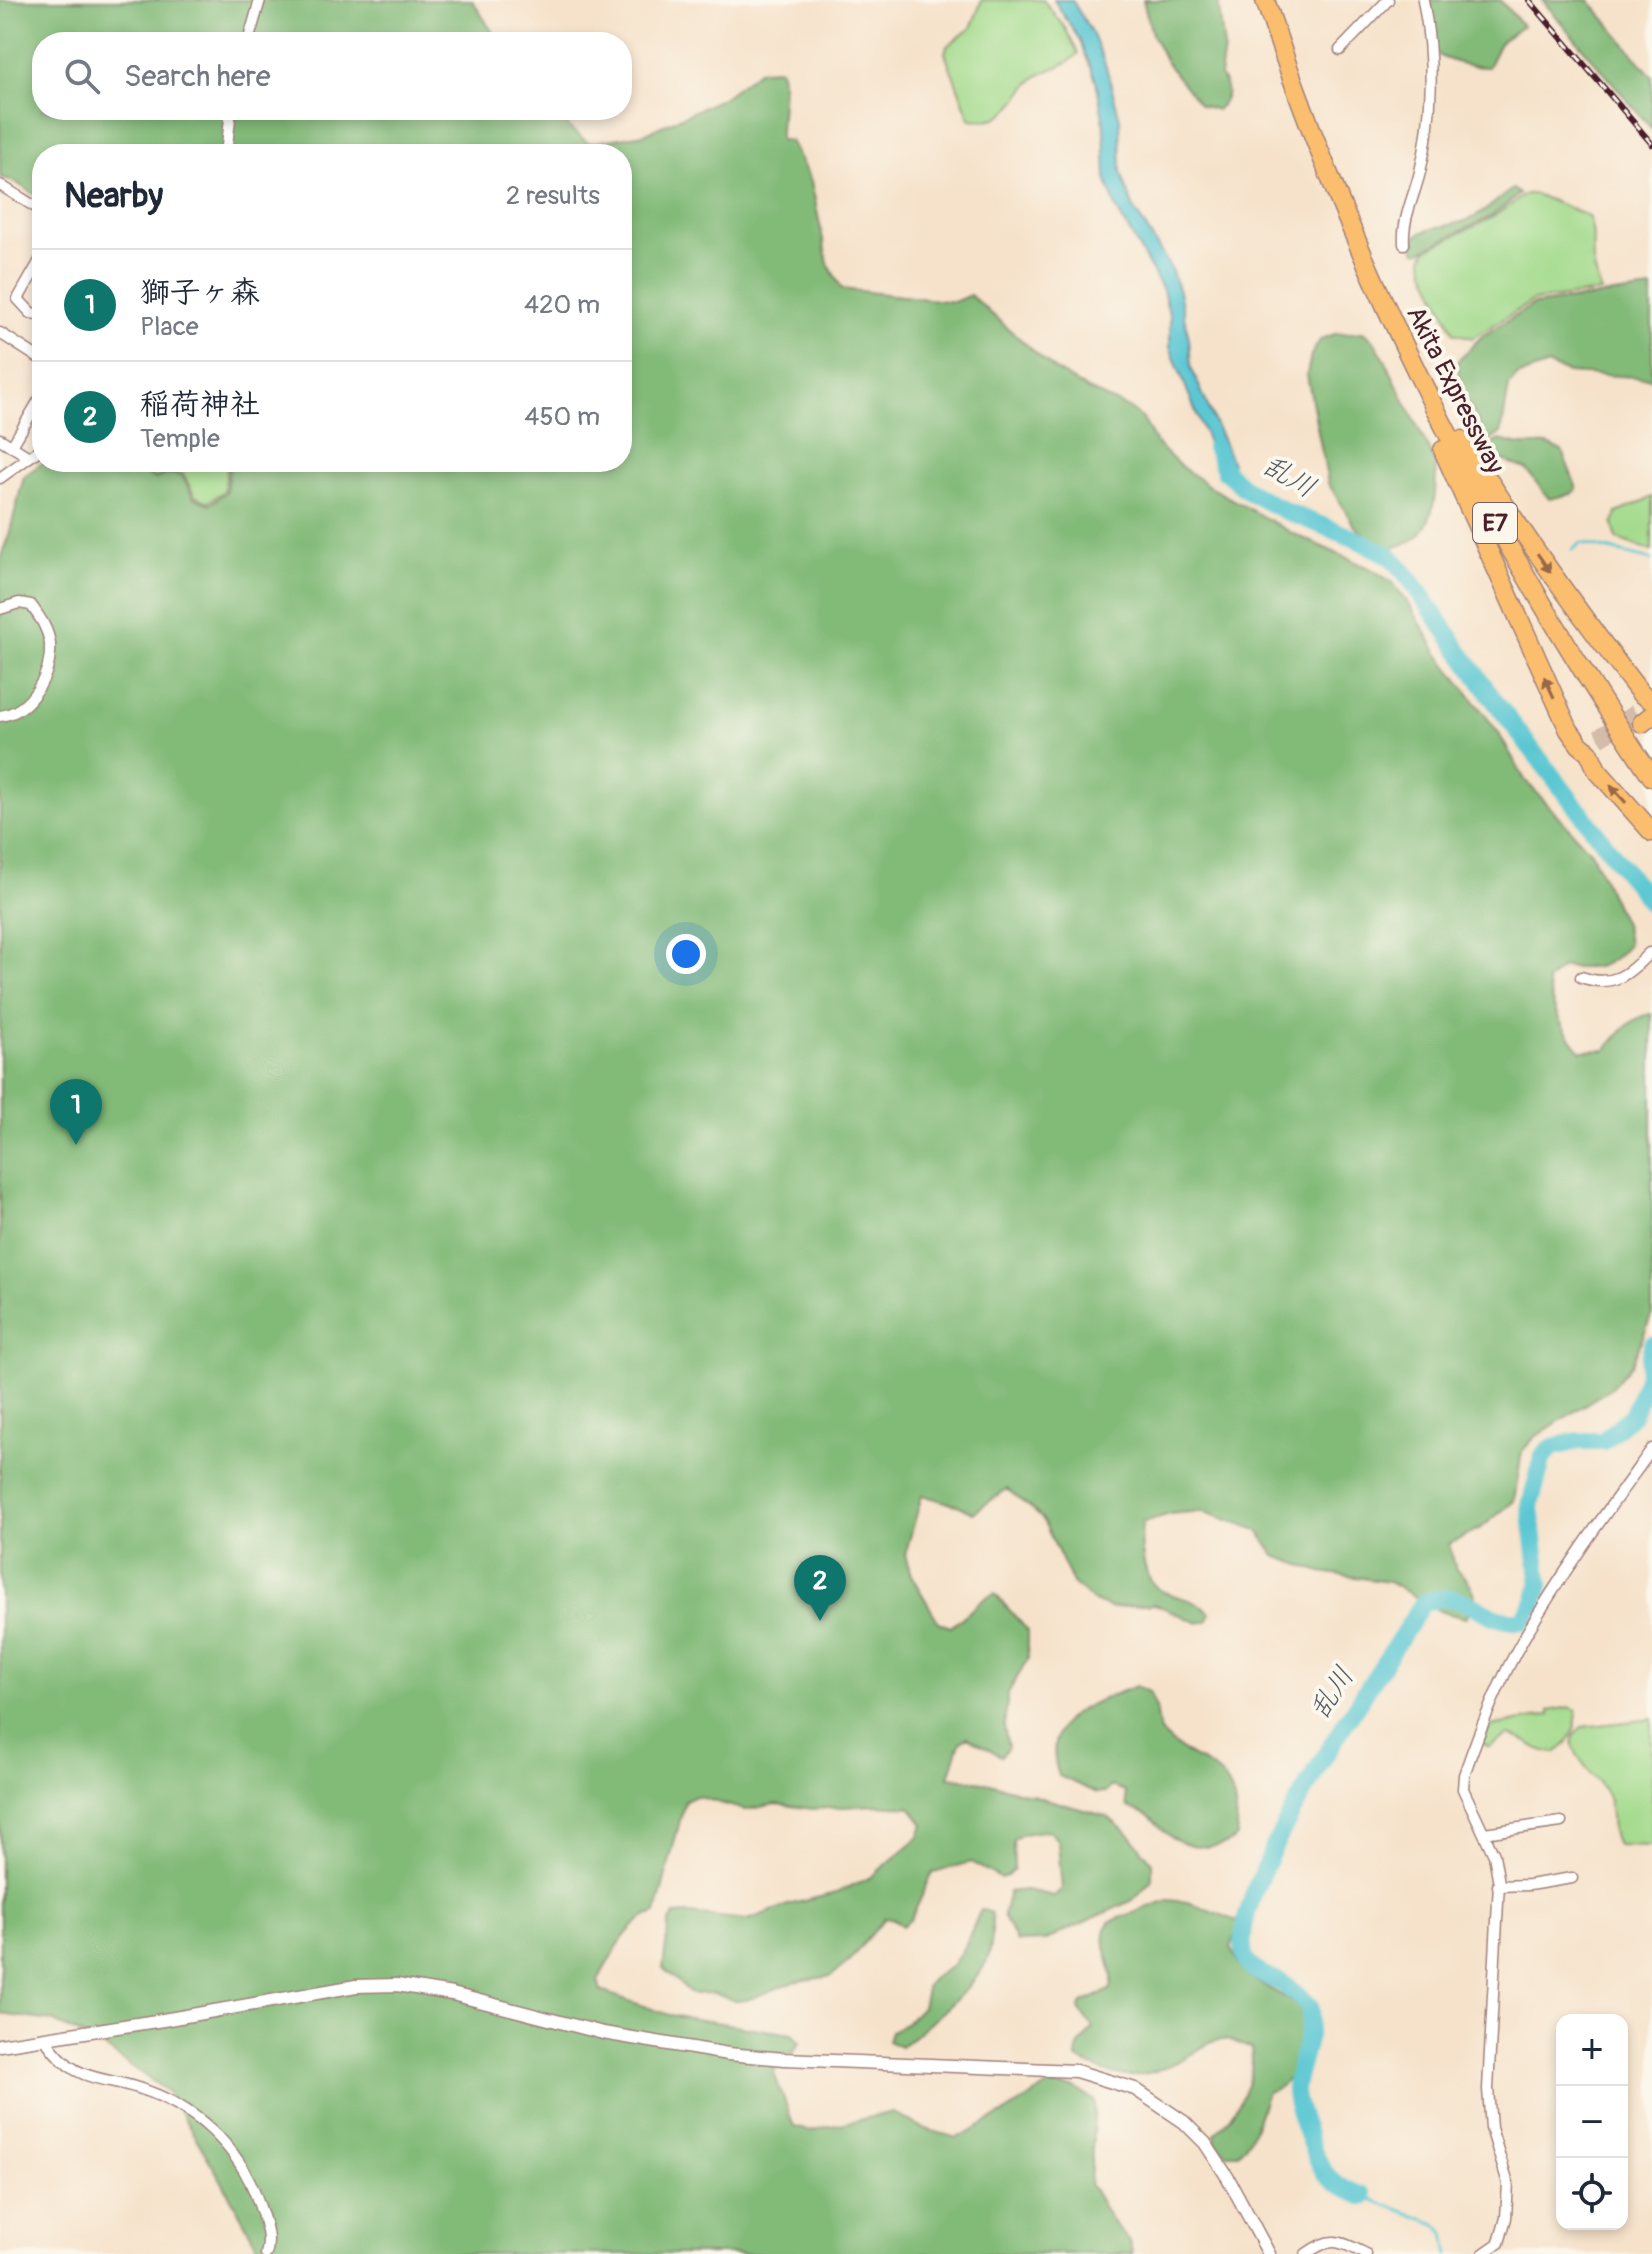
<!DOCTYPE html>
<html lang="en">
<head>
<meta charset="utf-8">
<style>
	body { margin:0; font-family:Pangolin,"Klee One",sans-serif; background:#f6f6f7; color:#1f2937 }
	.controls { position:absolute; right:24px; bottom:24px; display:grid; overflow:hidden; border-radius:16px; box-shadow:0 4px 12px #0003 }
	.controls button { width:72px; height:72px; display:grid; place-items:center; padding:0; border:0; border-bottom:2px solid #e0e1e3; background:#fff; color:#1f2937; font:40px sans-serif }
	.you { position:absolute; left:686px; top:954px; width:28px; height:28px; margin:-20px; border:6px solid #fff; border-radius:50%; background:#1a73e8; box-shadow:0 0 0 12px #1a73e833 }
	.badge { display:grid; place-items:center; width:52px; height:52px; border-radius:50%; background:#0f766e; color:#fff; font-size:26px; font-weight:700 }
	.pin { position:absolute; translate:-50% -66px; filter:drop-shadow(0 2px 4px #0008) }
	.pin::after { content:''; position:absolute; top:42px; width:28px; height:24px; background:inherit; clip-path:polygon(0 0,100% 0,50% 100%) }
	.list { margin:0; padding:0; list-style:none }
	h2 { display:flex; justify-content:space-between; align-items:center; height:104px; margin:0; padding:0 32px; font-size:34px }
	h2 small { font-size:26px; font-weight:400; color:#747a83 }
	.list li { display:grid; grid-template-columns:52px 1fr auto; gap:24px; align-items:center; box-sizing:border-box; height:112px; padding:0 32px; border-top:2px solid #e0e1e3 }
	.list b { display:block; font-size:30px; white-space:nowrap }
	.list p { margin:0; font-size:26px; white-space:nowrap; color:#747a83 }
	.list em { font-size:26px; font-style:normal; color:#747a83 }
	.icon { flex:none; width:44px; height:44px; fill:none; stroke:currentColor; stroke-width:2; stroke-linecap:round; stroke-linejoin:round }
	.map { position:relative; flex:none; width:1652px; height:2254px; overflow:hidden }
	.search { position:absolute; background:#fff; box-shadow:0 4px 12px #0003; left:32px; top:32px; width:600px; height:88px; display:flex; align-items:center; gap:20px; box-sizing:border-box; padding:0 28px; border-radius:32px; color:#747a83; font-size:30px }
	.panel { position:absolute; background:#fff; box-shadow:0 4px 12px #0003; left:32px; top:144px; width:600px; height:328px; border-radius:32px }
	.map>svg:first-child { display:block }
	.green { fill:#a3da8c; stroke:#767c5c; stroke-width:2 }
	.forest { fill:#82ba78; stroke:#666c52; stroke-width:2 }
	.water { fill:#5bc7d3; stroke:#52737f; stroke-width:2 }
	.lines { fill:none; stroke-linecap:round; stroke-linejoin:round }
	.stream { stroke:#5bc7d3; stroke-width:3 }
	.river { stroke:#5bc7d3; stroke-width:18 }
	.motorway-tunnel { stroke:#d4bbaa; stroke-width:18; stroke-dasharray:18 9; stroke-linecap:butt }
	.minor-casing { stroke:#a0807a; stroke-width:13 }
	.tertiary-casing { stroke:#a0807a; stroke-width:15 }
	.motorway-casing { stroke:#a0807a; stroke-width:21 }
	.minor { stroke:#fff; stroke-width:10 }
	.tertiary { stroke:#fff; stroke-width:12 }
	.motorway { stroke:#fabe6e; stroke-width:18 }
	.rail-casing { stroke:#4a1f2b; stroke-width:6 }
	.rail { stroke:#fbf7ec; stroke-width:3; stroke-dasharray:9; stroke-linecap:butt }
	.oneway { fill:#996749 }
	.labels { text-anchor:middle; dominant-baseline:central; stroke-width:8; stroke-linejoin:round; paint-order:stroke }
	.shield { fill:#fbf7ec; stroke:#7f6065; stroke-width:2 }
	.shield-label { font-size:24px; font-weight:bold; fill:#4a1f2b }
	.street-label { font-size:26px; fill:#4a1f2b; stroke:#fbf7ec }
	.water-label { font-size:28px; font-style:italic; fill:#505a66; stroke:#fbf7ec }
</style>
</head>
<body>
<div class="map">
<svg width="1652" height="2254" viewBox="0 0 1652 2254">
	<rect width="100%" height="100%" fill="#fbf7ec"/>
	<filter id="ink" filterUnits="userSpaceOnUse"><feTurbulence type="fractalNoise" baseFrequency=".0125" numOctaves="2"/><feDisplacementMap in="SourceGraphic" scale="16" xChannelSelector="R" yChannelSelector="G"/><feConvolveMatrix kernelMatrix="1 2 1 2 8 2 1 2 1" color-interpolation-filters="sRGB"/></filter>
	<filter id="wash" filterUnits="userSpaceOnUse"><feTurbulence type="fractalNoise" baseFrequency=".006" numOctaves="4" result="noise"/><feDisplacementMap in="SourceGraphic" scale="32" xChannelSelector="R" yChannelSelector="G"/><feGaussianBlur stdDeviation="1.8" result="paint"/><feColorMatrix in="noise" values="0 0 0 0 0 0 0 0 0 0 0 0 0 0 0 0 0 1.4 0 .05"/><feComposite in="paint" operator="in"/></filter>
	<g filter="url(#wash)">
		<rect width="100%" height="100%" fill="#f6e2ca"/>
		<g class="green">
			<path d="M 982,0 L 1043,0 L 1065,28 L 1078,53 C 1069,66 1048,68 1035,78 C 1022,90 1012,112 995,118 C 987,121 978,120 970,119 L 945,53 L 947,46 L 971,28 Z"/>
			<path d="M 1526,194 L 1535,194 L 1588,216 C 1596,233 1591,244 1593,261 C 1594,272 1598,282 1601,292 L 1533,301 L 1472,338 L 1454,333 L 1424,268 L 1423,258 L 1427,249 L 1492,218 Z"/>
			<polygon points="143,462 228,462 224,491 208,502 195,496 183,474 170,472 155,478 145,470"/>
			<polygon points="1652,497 1652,551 1617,539 1613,524 1617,513"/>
			<path d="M 1570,1707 L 1577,1711 C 1576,1729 1571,1744 1555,1753 C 1534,1751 1529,1739 1509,1735 L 1489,1747 L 1482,1743 L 1491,1726 L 1550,1715 L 1549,1711 Z"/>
			<path d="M 1652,1719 L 1652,1846 L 1617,1845 C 1608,1830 1614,1811 1607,1795 C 1599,1777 1554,1746 1582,1727 Z"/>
		</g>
		<g class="forest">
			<path d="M 0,0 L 472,0 L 493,33 L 505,42 L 42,42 L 42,110 L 564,110 L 568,127 L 589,143 L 644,134 L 721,99 L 760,70 L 780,69 C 786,91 779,116 780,140 L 790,141 L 811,181 L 828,264 L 842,289 L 954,302 L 970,295 L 1054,369 L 1088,390 L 1127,407 L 1143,419 L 1155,442 L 1180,466 L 1212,488 L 1292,533 L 1373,570 L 1393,583 L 1411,607 L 1437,652 L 1498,732 L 1525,780 L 1591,852 L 1625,926 L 1628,944 C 1608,969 1594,970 1563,967 L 1547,981 C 1551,1007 1563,1031 1581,1051 L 1606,1050 C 1617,1035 1632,1016 1652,1014 L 1652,1314 L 1632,1364 L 1612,1387 L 1535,1437 L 1522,1451 L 1514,1501 L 1481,1528 L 1449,1544 L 1456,1570 C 1468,1577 1473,1587 1476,1599 L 1466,1618 L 1442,1612 L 1389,1582 L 1321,1572 L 1275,1556 L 1258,1530 L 1201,1511 L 1169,1514 L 1142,1523 C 1140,1544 1141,1583 1164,1592 C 1182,1599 1196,1599 1210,1612 L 1208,1621 L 1198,1623 L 1155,1604 L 1111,1608 L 1093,1601 L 1073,1583 L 1042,1518 L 1007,1489 L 973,1513 L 960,1506 L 922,1495 L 905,1555 L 911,1575 L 939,1623 L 951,1627 L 985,1598 L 995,1594 L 1028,1631 L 1028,1659 L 1008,1693 L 1004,1727 L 1008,1747 L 1001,1756 L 967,1737 L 960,1742 L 949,1777 L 990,1783 L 1108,1817 L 1131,1836 L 1152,1862 L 1152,1880 L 1133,1900 L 1044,1941 L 1016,1942 L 1003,1915 L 1009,1892 L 1025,1890 L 1055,1896 L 1062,1890 L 1058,1841 L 1049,1830 L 1022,1834 L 1013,1840 L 1014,1869 L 1007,1876 L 1000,1878 L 971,1862 L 933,1872 L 911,1919 L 902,1926 L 895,1920 L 885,1918 L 847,1963 L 831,1976 L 793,1982 L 747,2000 L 735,2001 L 714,1993 L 692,1994 L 663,1968 L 669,1923 L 675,1915 L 689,1914 L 748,1920 L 788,1905 L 836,1893 L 871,1877 L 918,1838 L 924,1824 L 910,1807 L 874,1805 L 813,1809 L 776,1804 L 745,1810 L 696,1796 L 685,1801 L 656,1913 C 628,1920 612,1955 598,1980 L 601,1991 L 669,2015 L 792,2034 L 800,2042 L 794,2052 L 779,2055 L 774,2073 L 794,2127 L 810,2131 L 893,2112 L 922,2128 L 957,2138 L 1003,2114 L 1048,2086 L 1075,2088 L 1095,2101 L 1090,2184 L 1113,2223 L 1130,2241 L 1132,2254 L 262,2254 L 220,2178 L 168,2092 L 99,2044 L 52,2021 L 0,2014 L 0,559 L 9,535 L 24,476 L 44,462 L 140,462 L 143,471 L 155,479 L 170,474 L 182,476 L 194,498 L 210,504 L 226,492 L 230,462 L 622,462 L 622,154 L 42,154 L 42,199 L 15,182 L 0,177 Z"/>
			<path d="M 1143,0 L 1218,0 L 1224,49 L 1220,76 C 1230,90 1228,97 1217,110 L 1200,105 L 1166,62 L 1152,34 Z"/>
			<path d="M 1428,0 L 1500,0 L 1523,26 L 1501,41 L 1488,67 C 1472,67 1451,62 1436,54 Z"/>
			<polygon points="1542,0 1589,0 1652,76 1652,129"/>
			<path d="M 1513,189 L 1519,194 L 1492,216 L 1419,252 L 1416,251 L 1413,246 L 1417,235 C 1435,225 1447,227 1465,221 C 1485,215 1496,199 1513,189 Z"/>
			<polygon points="1652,289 1652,378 1568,373 1548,365 1517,376 1509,386 1501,433 1488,442 1467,400 1456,363 1482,336 1533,305"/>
			<path d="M 1363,332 L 1373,340 L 1384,358 L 1435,462 C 1437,485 1436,514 1421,533 C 1414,542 1401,545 1391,548 L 1371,540 L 1354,525 L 1328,483 L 1307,375 L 1311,355 L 1321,339 L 1335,334 Z"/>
			<polygon points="1499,440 1520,445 1548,445 1562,451 1577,489 1571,494 1549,499 1526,469 1492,456 1490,450 1492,444"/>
			<path d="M 1136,1686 L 1149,1692 L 1156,1708 L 1160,1732 C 1205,1778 1238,1754 1237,1837 C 1222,1850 1193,1849 1175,1839 C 1165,1834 1159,1825 1151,1818 C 1144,1813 1135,1810 1127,1807 L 1125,1791 L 1111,1786 L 1106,1793 L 1097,1793 L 1059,1776 C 1038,1714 1091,1705 1136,1686 Z"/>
			<path d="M 1168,1900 L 1188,1902 L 1240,1922 L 1231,1948 C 1234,1953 1236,1960 1239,1965 C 1268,2003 1334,1993 1297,2063 C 1289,2078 1284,2088 1267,2092 C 1259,2114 1255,2136 1238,2153 L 1226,2153 L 1216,2144 L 1215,2134 C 1235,2114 1257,2078 1251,2049 C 1244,2046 1235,2041 1227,2040 C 1214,2038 1204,2046 1193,2053 C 1150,2079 1122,2084 1077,2059 L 1078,2047 L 1093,2028 L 1079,2009 L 1082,2003 L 1110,1990 C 1119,1968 1095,1947 1109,1922 Z"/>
			<path d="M 981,1909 L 991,1913 C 993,1930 993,1947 986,1962 C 976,1985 922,2030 901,2047 L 888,2041 L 891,2031 L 906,2023 L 922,2007 L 927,1985 L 935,1976 L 952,1966 L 966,1944 Z"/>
		</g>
		<polygon class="water" points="1054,0 1072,0 1093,35 1106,67 1120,119 1121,172 1133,207 1170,267 1179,292 1189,339 1191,367 1232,463 1218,468 1170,347 1170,317 1163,290 1116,208 1106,178 1104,124 1096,80 1079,39"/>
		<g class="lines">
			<g class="stream">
				<polyline points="1572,550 1581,543 1652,560"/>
				<polyline points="1647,1378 1652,1383"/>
				<polyline points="1363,2196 1436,2224 1445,2233 1449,2254"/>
			</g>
			<g class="river">
				<polyline points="1215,447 1226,472 1248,491 1285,511 1356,539 1390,556 1410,579 1496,703 1652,905"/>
				<path d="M 1363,2196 C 1350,2191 1336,2186 1326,2174 C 1316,2161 1293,2102 1295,2087 C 1300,2059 1312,2036 1310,2007 C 1301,1998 1292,1990 1282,1983 C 1271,1977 1252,1973 1246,1960 C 1218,1896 1386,1665 1422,1604 C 1466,1583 1481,1624 1522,1621 L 1534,1604 L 1540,1586 L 1530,1506 L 1543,1456 L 1553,1447 L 1579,1441 L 1603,1441 L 1633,1414 L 1647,1378 L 1652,1345"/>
			</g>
		</g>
	</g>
	<g filter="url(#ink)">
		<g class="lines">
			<polyline class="motorway-tunnel" points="1599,738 1636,713"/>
			<g class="minor-casing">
				<g id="minor">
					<polyline points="248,42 260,0"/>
					<polyline points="1340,50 1388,0"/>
					<polyline points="226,154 231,110"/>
					<polyline points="0,185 42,211"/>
					<path d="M 1404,244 C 1402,219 1414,197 1420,172 C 1433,116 1434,56 1423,0"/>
					<polyline points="42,257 18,299 31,313 42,315"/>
					<polyline points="0,333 42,360"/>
					<polyline points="0,439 29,457"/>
					<polyline points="12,446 42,395"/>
					<polyline points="0,478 42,448"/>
					<path d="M 0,609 L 19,603 L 31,605 C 40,618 48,628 50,644 C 52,674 31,712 0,716"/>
					<path d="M 1581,977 C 1613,988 1628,975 1649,953 L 1652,954"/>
					<polyline points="1484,1833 1561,1822"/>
					<polyline points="1498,1886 1529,1885 1572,1878"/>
					<path d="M 45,2039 C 74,2082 94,2075 138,2088 C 194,2105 239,2146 258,2201 C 263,2218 272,2236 266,2254"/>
					<path d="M 1306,2254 C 1331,2235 1340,2241 1366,2254"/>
					<path d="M 1483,2254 L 1499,2243 L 1506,2218 L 1508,2183 L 1491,2128 L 1488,2089 L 1499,1883 L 1494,1855 L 1463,1789 L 1464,1775 C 1480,1728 1500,1679 1525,1636 C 1563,1571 1608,1510 1652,1449"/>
				</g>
			</g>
			<g class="tertiary-casing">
				<polyline id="tertiary" points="0,2045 163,2020 356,1986 397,1985 452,1994 603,2033 728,2054 785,2059 1076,2071 1135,2089 1184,2122 1205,2143 1228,2178 1269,2254"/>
			</g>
			<g class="motorway-casing">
				<g id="motorway">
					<path d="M 1265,0 C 1356,277 1489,535 1652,777"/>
					<path d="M 1463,440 C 1517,528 1578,612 1641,694 L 1652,701"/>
					<polyline points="1443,450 1569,730 1580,745 1589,752 1597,770 1652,832"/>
					<polyline points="1642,723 1652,715"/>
				</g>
			</g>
			<use href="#minor" class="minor"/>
			<use href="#tertiary" class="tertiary"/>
			<use href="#motorway" class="motorway"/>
			<g class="rail-casing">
				<polyline id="rail" points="1529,0 1652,144"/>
			</g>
			<use href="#rail" class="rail"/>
		</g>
		<defs><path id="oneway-solid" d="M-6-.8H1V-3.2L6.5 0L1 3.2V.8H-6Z" transform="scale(2)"/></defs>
		<g class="oneway">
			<use href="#oneway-solid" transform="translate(1544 563) rotate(55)"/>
			<use href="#oneway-solid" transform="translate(1549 687) rotate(-115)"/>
			<use href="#oneway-solid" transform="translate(1618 794) rotate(-132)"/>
		</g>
	</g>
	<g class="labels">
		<rect class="shield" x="1473" y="503" width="44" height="40" rx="6"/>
		<g class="shield-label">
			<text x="1495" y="523">E7</text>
		</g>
		<g class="street-label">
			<text transform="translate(1455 390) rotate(63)">Akita Expressway</text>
		</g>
		<g class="water-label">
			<text transform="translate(1289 477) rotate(30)">乱川</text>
			<text transform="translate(1332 1693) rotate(-57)">乱川</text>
		</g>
	</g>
</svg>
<div class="controls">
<button>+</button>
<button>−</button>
<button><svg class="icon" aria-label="locate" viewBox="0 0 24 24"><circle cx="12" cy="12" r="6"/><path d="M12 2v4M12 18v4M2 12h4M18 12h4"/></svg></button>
</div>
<div class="you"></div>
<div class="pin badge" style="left:76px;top:1145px">1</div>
<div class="pin badge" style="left:820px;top:1621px">2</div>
<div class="search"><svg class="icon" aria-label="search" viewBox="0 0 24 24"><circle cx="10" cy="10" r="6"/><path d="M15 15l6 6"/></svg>Search here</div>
<section class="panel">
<h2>Nearby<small>2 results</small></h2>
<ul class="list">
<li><span class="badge">1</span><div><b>獅子ヶ森</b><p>Place</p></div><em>420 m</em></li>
<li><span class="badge">2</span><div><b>稲荷神社</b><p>Temple</p></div><em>450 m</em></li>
</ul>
</section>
</div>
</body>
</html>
